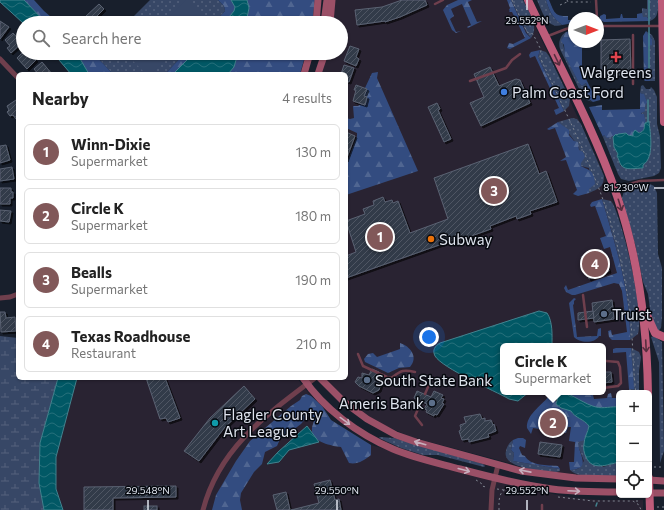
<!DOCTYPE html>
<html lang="en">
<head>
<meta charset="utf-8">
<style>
	body { margin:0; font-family:Commissioner,sans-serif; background:#f6f6f6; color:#222 }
	.controls { position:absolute; right:12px; bottom:12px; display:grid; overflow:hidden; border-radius:6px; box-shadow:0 1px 3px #0004 }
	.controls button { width:36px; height:36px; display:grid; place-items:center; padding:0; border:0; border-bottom:1px solid #e0e0e0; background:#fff; color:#222; font:20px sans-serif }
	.compass { position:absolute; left:568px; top:12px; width:36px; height:36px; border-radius:50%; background:#fff; box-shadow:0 1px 3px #0004; rotate:90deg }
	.you { position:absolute; left:429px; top:337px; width:14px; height:14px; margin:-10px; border:3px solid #fff; border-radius:50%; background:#1a73e8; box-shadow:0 0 0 6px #1a73e833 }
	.badge { display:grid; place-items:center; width:26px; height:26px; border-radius:50%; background:#815859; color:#fff; font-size:13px; font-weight:700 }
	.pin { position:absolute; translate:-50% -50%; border:2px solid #fff; box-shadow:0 1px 4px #0006 }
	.popup { position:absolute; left:500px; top:343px; width:106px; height:52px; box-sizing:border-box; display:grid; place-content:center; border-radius:6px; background:#fff; filter:drop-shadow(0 1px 3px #0005); font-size:13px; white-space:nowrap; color:#767676 }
	.popup b { font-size:15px; color:#222 }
	.popup::after { content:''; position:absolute; left:50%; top:100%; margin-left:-8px; border:8px solid transparent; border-top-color:#fff }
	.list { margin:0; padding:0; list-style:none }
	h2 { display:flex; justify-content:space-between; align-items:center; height:52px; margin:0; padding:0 16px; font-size:17px }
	h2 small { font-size:13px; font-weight:400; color:#767676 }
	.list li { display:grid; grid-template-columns:26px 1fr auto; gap:12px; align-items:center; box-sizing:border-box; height:56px; margin:0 8px 8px; padding:0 8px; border:1px solid #e0e0e0; border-radius:6px }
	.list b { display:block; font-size:15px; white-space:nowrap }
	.list p { margin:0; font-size:13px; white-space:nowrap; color:#767676 }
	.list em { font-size:13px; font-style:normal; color:#767676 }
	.icon { flex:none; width:22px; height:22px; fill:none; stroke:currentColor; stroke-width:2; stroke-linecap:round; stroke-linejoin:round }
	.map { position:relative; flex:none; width:664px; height:510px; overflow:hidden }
	.search { position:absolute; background:#fff; box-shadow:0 1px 3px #0004; left:16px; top:16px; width:332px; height:44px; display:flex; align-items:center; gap:10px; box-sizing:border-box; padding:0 14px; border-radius:22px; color:#767676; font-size:15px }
	.panel { position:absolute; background:#fff; box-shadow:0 1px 3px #0004; left:16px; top:72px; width:332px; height:308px; border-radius:6px }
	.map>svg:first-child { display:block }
	.commercial { fill:#292332; fill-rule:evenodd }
	.grass { fill:url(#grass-dots) }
	.forest { fill:url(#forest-firs) }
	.wetland { fill:url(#wetland-marsh) }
	.pitch { fill:#374766 }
	.water { fill:url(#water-waves); stroke:#43828e }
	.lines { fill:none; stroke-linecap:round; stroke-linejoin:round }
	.stream { stroke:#43828e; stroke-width:1.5 }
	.building { fill:url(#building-hatch); stroke:#5a6272; filter:url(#shadow) }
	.path { stroke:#808691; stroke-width:1; stroke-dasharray:2 3; stroke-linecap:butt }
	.lane { stroke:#6f3f4d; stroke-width:2.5 }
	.street { stroke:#6f3f4d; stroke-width:5 }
	.secondary { stroke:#9b5067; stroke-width:7 }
	.primary { stroke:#bd5c7a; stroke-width:8 }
	.oneway { stroke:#582e3f }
	.oneway2 { stroke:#c7b0be }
	.ticks { fill:none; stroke:#dee3ed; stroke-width:1.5 }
	.health-dot { fill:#e0444e; stroke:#06090f; stroke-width:1.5 }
	.shop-dot { fill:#3f7fe0; stroke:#06090f; stroke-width:1.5 }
	.food-dot { fill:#e8710a; stroke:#06090f; stroke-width:1.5 }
	.service-dot { fill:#5c6f8a; stroke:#06090f; stroke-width:1.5 }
	.culture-dot { fill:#0f9aa8; stroke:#06090f; stroke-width:1.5 }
	.labels { text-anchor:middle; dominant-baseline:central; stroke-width:3; stroke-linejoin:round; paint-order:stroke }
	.poi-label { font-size:15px; fill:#dee3ed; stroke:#06090f; text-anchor:start }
	.ticks-label { font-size:10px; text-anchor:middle; fill:#dee3ed; stroke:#06090f; stroke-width:3; stroke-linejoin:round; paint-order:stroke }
</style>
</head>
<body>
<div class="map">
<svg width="664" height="510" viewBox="0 0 664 510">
	<defs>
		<pattern id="grass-dots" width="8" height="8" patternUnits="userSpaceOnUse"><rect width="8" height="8" fill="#374766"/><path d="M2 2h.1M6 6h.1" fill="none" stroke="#54617c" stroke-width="1.8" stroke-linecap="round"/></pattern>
		<pattern id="forest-firs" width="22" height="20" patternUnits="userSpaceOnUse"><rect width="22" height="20" fill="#334c80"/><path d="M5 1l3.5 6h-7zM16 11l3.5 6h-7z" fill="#506692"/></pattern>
		<pattern id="wetland-marsh" width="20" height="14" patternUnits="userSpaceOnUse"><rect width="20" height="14" fill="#374766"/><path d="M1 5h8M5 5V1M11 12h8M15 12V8" fill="none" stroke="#54617c"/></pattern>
		<pattern id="water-waves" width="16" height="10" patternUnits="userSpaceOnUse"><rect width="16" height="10" fill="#015865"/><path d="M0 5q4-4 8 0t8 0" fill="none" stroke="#26707b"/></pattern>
		<pattern id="building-hatch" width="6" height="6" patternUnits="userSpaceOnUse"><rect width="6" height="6" fill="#333b4a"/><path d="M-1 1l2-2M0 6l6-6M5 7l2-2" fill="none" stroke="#505764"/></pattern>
		<filter id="shadow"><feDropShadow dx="2" dy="2" stdDeviation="0" flood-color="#0009"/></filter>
	</defs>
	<rect width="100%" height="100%" fill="#181f2c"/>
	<g class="commercial">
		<path d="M 335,0 L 523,0 L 599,163 L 615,207 L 629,259 L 639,318 L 641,357 L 639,371 L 639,393 L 619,393 L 619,476 L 579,475 L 528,468 L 411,437 L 377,422 L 363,413 L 348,402 L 326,378 L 346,378 L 346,74 L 322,74 L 328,53 L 341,53 L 341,23 L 333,23 ZM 503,346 L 603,346 L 603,392 L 503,392 Z"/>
		<polygon points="77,378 297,378 311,396 322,406 331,420 371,445 514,486 553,494 575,498 601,500 643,500 643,510 63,510 56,489 56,457"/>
	</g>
	<g class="grass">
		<polygon points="150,0 218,0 224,6 225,11 214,23 127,23"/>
		<path d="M 511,0 L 523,0 C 528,11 540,26 531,38 L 527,33 Z"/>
		<path d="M 537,0 L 546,0 C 549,11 553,18 562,25 C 547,30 542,11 537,0 Z"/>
		<path d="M 647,0 L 658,0 C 658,9 659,18 650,21 L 647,17 L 642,17 L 642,8 L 647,9 Z"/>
		<polygon points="646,31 652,35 655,41 655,81 650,81 650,78 648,78 648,49 652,39"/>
		<path d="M 566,32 C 566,34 564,35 563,37 C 560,46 576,79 582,86 L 586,83 L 587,86 L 585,88 L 587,99 L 593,102 L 587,100 L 582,95 L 560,49 C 558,42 560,36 566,32 Z"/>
		<polygon points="540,50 546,52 549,56 570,99 569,106 564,111 538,57"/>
		<polygon points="96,53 185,53 165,74 113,74 95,55"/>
		<path d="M 643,85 L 646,89 L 650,89 L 651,87 L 654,90 L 657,97 L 657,124 L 660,137 L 661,168 L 659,173 L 654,176 L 629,181 L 621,179 L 618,174 L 603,137 L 604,135 L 608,137 L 613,137 L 614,147 L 618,155 L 617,156 C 619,159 619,162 620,165 C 623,168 628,168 632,169 C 655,169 650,135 649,121 L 645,123 L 644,114 L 642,114 L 641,112 C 645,106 648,100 643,94 L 640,93 L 641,86 Z"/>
		<path d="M 572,118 L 577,119 L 581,124 L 604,176 C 604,187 598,189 589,193 L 588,189 L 591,186 L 589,168 L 581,166 L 579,147 L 564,127 L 558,122 Z"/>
		<polygon points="650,184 654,186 657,193 658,254 662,268 662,318 661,328 658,331 652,324 648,294 643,282 635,244 622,198 624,191 627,188"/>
		<path d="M 602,199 L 611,201 L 613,204 C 624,227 644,310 638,334 L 630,340 C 631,294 615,242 602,199 Z"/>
		<polygon points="654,336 662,342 664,451 660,463 659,362 651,337"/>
		<polygon points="631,348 639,352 641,357 639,371 639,393 625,393 629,392 629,389 633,389"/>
		<polygon points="380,437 394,438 483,464 485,466 484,467 438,455 423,455 401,448 379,438"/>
		<path d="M 513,440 L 511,450 L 514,453 L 513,461 L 560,469 L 560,471 L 556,472 C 544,471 501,469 506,451 C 507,446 509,443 513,440 Z"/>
		<path d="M 580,440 L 585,440 L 584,445 L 603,467 L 619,462 L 619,476 C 606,476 578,479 570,470 L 578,469 L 584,461 L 578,446 L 578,442 Z"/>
	</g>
	<g class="forest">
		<polygon points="24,0 34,0 44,11 58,23 46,23"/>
		<polygon points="218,0 231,0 235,7 234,11 224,23 214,23 225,11 224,6"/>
		<polygon points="247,0 315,0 312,23 246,23 249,8"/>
		<polygon points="458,0 472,0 468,2 477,22 482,21 468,28 467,27 471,25 462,4 451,9 454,16 450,19 456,32 461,31 456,33 452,30 443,10 447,5"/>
		<polygon points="507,0 511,0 526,33 531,38 510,49 507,48 509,43 513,44 525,38 512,12 509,12 510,11 509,10 510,8"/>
		<path d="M 546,0 L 549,0 C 554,11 554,17 568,16 L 568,20 L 574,20 L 574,23 L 562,25 C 553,18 549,11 546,0 Z"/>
		<polygon points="642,13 643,17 647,17 650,21 604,22 600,20 600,16 604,14 606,15 606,19 620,18 621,14 622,14 623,18 637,18 637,14"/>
		<polygon points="570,31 574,31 574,42 582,42 582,71 595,97 598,95 600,96 600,100 593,102 586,97 586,93 585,90 587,86 586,83 582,86 579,83 565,56 564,45 561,41 566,32"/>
		<polygon points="646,31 652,39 652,45 649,46 648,49 648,78 650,78 650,81 645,81 644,80 643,36"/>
		<polygon points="540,50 538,57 564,111 556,115 554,110 559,108 535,56 530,58 529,55 531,52"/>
		<polygon points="75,53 93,53 113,74 89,74 79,57"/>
		<polygon points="185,53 194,53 173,74 165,74"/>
		<polygon points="238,53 306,53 300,74 228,74 234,67"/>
		<polygon points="378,72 377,78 418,171 346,195 346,165 357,136 357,133 346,128 346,118 350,119 354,118 353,106 358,106 361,104 365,105 367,97 364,96 367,89 365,88 372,73"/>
		<path d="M 640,93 L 644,94 L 647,102 L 645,106 L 645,111 L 641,113 L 642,114 L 644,114 C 646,120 646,127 642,132 L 635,132 L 633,136 L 628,135 L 626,133 L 607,138 L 604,135 L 603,137 L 589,107 L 602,105 L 602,110 L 640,109 Z"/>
		<path d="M 558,122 L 569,130 L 569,135 L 574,141 L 578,142 L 579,150 L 583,152 L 585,157 L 581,163 L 581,166 C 591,171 594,171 595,184 L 589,189 L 589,193 L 578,196 L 573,194 L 577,190 L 566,160 L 560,161 L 566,157 L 555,128 L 549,130 L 547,129 Z"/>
		<path d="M 602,199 C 615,244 631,292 630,340 L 612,340 L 609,337 L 608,331 L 611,330 L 612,335 L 627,332 L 622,291 L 619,284 L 614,283 L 575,295 L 572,295 L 566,292 L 564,288 L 566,285 L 568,290 L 617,273 L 610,247 L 604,249 L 600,238 L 606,236 L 595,206 L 591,207 L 590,205 L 592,202 Z"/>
		<path d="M 574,298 L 576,299 L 574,301 L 574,304 L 573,305 L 577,337 L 597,336 L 598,329 L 601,328 L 601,336 L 599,336 C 595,344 579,343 574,337 L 569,303 Z"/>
		<path d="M 400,343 C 410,346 419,357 410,367 L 399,368 L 388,373 L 365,362 L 364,359 L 368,354 L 373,353 L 377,357 L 400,349 Z"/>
		<polygon points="616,348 631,348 634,389 629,389 626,352 613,353 613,349"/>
		<path d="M 563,392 L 581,392 L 587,395 L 593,395 L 594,399 L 607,398 L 608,394 L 611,393 L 612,398 L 617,398 L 619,400 L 619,407 C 612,406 604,409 597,408 C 584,405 574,396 563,392 Z"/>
		<path d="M 306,394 L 311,396 L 322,406 L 331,420 L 371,445 L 371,455 C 365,460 357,465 349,463 L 341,447 C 332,446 310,442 312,428 C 312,425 314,423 314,419 L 311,416 L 307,417 L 301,424 L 293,430 L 281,437 L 277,446 L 265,452 L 262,464 L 254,472 L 241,493 L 240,500 L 242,510 L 212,510 L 216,495 L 236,461 L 250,441 L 291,406 L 300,400 L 302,396 Z"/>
		<path d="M 548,397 L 557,402 L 556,404 L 561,408 L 571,411 C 575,418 584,419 589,426 L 585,440 L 578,442 C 578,454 593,469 570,470 L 569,462 L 574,462 L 575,442 L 569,441 L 571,427 L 568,427 L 566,433 L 555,431 L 563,424 L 555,412 L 542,421 L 548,430 L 546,432 L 546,430 L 533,428 L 531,434 L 527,428 C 526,415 541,406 548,397 Z"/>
		<path d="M 518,438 L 523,438 L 526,440 L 525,448 L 520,446 L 519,448 L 522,455 L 525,456 C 530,466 548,465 558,466 L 560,469 L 513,461 L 514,453 L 511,450 L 513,440 Z"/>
	</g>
	<polygon class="wetland" points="0,336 18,338 18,378 58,378 40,443 39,483 44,510 0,510"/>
	<g class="pitch">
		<polygon points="186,0 206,19 202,23 163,23"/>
		<polygon points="133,53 172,53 151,74 146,74 129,57"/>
	</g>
	<g class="water">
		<polygon points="0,0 24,0 46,23 23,23 0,2"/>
		<polygon points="231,0 247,0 249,8 246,23 224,23 234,11 235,7"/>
		<polygon points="53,53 75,53 79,57 89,74 71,74"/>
		<polygon points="194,53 238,53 234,67 228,74 173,74"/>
		<path d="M 649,121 C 650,132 655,157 643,165 L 643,168 C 636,168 625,171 621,165 C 619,162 619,159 617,156 L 618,154 L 614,147 L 613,137 L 616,134 L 617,135 L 618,134 L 626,133 L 628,135 L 633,136 L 633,133 L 635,130 L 639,133 C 645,131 644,128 645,123 Z"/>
		<path d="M 539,311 L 547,313 C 553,322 552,335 552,346 L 503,346 L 503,392 L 529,392 L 518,401 L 509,399 C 495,391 442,368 435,356 C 432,350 435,346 440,343 Z"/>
		<polygon points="58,378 77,378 56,457 56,489 63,510 44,510 39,483 40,443"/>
		<path d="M 564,393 C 570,393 586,405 596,407 C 603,409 612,406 619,407 L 619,462 C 607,465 592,471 586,457 C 584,453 583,448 584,444 C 584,438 588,432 589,426 C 584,419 575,418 571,411 L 561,408 L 556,404 L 558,397 Z"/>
		<polygon points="307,426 319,442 289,450 279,462 267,464 278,452"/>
	</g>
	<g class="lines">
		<g class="stream">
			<polyline points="649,0 649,78"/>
			<polyline points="648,122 648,100"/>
			<polyline points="596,506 597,503"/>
		</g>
	</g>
	<g class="building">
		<polygon points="402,0 425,0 427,5 400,17 385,22 385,21 357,25 355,10 382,7"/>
		<polygon points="99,4 104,9 96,17 101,23 90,23 85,17"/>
		<polygon points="0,21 9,27 0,39"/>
		<polygon points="13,33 22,43 11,53 7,48 10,46 5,40"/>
		<polygon points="630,39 631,74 616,75 616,77 604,77 604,75 601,75 601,40"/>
		<polygon points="350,46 359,49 356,57 359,59 356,66 344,61"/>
		<polygon points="23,52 23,53 29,53 36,60 27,69 17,58"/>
		<polygon points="42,62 52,74 38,74 34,69"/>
		<polygon points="344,65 354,68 349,82 346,81 346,74 341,74"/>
		<polygon points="490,67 499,86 516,79 520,80 530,103 481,126 470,103 484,97 474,74"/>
		<polygon points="356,85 367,89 364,96 367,97 365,105 353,101 356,90 354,90"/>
		<polygon points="16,100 18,104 18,118 16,119 13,115 10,116 7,112 9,110 7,106"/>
		<polygon points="437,103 440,109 438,110 451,139 444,142 428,107"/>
		<polygon points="346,132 355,136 346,160"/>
		<polygon points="528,144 539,174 546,171 557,202 530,211 531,214 517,219 516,216 490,226 491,229 460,240 459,238 346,278 346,256 356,252 346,221 365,214 363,209 374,205 373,201 383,197 385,202 392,200 393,203 398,201 410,233 448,219 434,178"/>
		<polygon points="6,145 10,160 0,163 0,146"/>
		<polygon points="12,167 14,179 0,181 0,169"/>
		<polygon points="0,188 11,188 11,192 13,192 13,198 10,198 10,204 0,204"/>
		<polygon points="0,210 11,211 9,222 0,221"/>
		<polygon points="602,250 609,271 589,279 581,257"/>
		<polygon points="612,300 614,319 594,322 592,303"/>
		<polygon points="593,311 594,318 578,320 578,313"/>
		<polygon points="0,312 5,312 6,318 15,317 16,331 1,332"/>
		<polygon points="372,369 379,372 376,378 384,385 381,384 379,390 373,393 359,386 355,382 358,377 362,378 362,373 369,375"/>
		<polygon points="603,372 611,372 612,382 603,383"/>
		<polygon points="146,378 165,378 180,418 168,422 166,418 160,419"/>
		<polygon points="244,386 255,399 225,427 199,461 184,451 210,418"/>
		<polygon points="417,391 431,397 434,391 443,395 441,398 444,399 442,403 444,404 437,415 434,414 434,416 426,412 427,410 424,409 427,404 414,398"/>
		<polygon points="555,412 564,424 555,430 548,430 542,421"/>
		<polygon points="480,414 482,419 485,418 485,421 491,420 493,425 494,424 496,431 488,434 489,437 469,442 469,439 462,440 459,431 461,430 460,425 466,423 464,417"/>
		<polygon points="540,442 562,445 560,457 538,454"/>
		<polygon points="330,480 335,500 339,499 341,510 291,510 319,503 314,484"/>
		<polygon points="176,486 176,497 113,498 113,510 84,510 84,487"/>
		<polygon points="286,492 290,510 277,510 273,495"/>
		<rect x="144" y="506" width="13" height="4"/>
	</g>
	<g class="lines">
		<g class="path">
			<path d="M 512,0 L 527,32 L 533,34 L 541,50 L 540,57 C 571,125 607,192 622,266 C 626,285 629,304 631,323 C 633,346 633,370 636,393"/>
			<polyline points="567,0 568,2 591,2"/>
			<polyline points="560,5 567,2"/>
			<polyline points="293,378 294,382"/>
			<polyline points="649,467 664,467"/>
			<polyline points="476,480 481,483 482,486 486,487"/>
			<polyline points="497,489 504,490"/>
			<polyline points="558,497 593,501 633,501 639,505 641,510"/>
			<polyline points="637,502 637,495"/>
			<polyline points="657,507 664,507"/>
			<path d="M 499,510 C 499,500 498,491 509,488"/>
		</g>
		<g class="lane">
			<polyline points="596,0 597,18"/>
			<polyline points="435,4 443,0"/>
			<polyline points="598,26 661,26"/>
			<polyline points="633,35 633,84"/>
			<polyline points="548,36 566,29 574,27"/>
			<polyline points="470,81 506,68 512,60 520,54"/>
			<polyline points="616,188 640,181 664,180"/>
			<polyline points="583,295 587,327"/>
			<path d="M 358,354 L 363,366 L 387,377 L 391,378 C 401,371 402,369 415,372"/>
			<polyline points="603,388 618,386 621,383 620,367 618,362 606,361"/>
			<polyline points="425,394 431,380"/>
			<polyline points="421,402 415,416 422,425"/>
			<polyline points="542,505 542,510"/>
		</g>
		<g class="street">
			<polyline points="0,59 18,78"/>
			<polyline points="0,298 10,297 18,294"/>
			<path d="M 203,510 C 219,448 266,415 315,378"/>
			<polyline points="491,510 492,490 498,465"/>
		</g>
		<g class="secondary">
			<polyline points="316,23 318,0"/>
			<polyline points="324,23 327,0"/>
			<polyline points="330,23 332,0"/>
			<polyline points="304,74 310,53"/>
			<polyline points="318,74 325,53"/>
			<path d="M 303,378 C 324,409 358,434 393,449 C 414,458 438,463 460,469 C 490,477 521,485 552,489 C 574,492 597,492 619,492"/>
			<polyline points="320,378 344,402 367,419 396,435 416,442 521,471 576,478 619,479"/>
			<polyline points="649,480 664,481"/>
			<polyline points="649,493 664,493"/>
		</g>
		<g class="primary">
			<path d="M 528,0 C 558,64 594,128 617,196 C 639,260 647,326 648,393"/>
			<polyline points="662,0 664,122"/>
			<polyline points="646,313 655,333 664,337"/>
			<polyline points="649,478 650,510"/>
		</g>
	</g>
	<defs><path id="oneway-shaft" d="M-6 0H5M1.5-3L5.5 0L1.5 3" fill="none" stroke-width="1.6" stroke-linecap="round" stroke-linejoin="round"/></defs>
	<g class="oneway">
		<use href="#oneway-shaft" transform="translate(557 60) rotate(64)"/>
		<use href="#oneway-shaft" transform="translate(620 205) rotate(73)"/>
		<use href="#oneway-shaft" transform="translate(646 346) rotate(87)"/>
	</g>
	<g class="oneway2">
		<use href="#oneway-shaft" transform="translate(345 421) rotate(36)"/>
		<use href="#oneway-shaft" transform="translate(420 443) rotate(-164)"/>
		<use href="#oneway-shaft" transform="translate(464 470) rotate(15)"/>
		<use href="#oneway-shaft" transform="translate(525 471) rotate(-169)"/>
		<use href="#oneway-shaft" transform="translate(574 491) rotate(3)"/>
	</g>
	<path class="ticks" d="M 527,0 L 527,10M 654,188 L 664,188M 148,500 L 148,510M 337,500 L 337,510M 527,500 L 527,510"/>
	<path class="health-dot" d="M614 51h4v4h4v4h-4v4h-4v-4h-4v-4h4z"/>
	<circle class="shop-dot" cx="504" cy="92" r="4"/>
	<circle class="food-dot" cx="431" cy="239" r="4"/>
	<g class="service-dot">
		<circle cx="604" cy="314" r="4"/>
		<circle cx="367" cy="380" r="4"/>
		<circle cx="432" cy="403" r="4"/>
	</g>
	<circle class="culture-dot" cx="215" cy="423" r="4"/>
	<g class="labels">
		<g class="poi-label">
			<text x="616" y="72" text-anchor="middle">Walgreens</text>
			<text x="512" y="92">Palm Coast Ford</text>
			<text x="439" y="239">Subway</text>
			<text x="612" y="314">Truist</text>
			<text x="375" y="380">South State Bank</text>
			<text x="424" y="403" text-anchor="end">Ameris Bank</text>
			<text x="223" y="414">Flagler County<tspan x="223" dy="17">Art League</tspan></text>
		</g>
	</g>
	<g class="ticks-label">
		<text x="527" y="24">29.552°N</text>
		<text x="626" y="191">81.230°W</text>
		<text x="148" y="494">29.548°N</text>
		<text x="337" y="494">29.550°N</text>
		<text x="527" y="494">29.552°N</text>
	</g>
</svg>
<div class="controls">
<button>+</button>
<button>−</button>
<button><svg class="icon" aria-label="locate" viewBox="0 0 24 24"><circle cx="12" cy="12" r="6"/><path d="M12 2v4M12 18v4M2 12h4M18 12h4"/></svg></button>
</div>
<svg class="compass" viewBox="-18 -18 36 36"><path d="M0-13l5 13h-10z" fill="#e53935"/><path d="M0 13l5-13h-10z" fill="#767676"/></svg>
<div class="you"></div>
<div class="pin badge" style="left:380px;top:237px">1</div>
<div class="pin badge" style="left:553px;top:423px">2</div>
<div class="popup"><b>Circle K</b>Supermarket</div>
<div class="pin badge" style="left:494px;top:191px">3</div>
<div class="pin badge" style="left:595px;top:264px">4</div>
<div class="search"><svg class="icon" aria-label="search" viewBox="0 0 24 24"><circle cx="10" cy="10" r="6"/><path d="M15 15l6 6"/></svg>Search here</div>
<section class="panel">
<h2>Nearby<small>4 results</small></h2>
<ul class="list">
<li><span class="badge">1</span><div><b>Winn-Dixie</b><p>Supermarket</p></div><em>130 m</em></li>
<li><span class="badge">2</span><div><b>Circle K</b><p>Supermarket</p></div><em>180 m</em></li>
<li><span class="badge">3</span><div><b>Bealls</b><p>Supermarket</p></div><em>190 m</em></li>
<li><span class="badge">4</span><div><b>Texas Roadhouse</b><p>Restaurant</p></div><em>210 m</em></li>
</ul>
</section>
</div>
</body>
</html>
